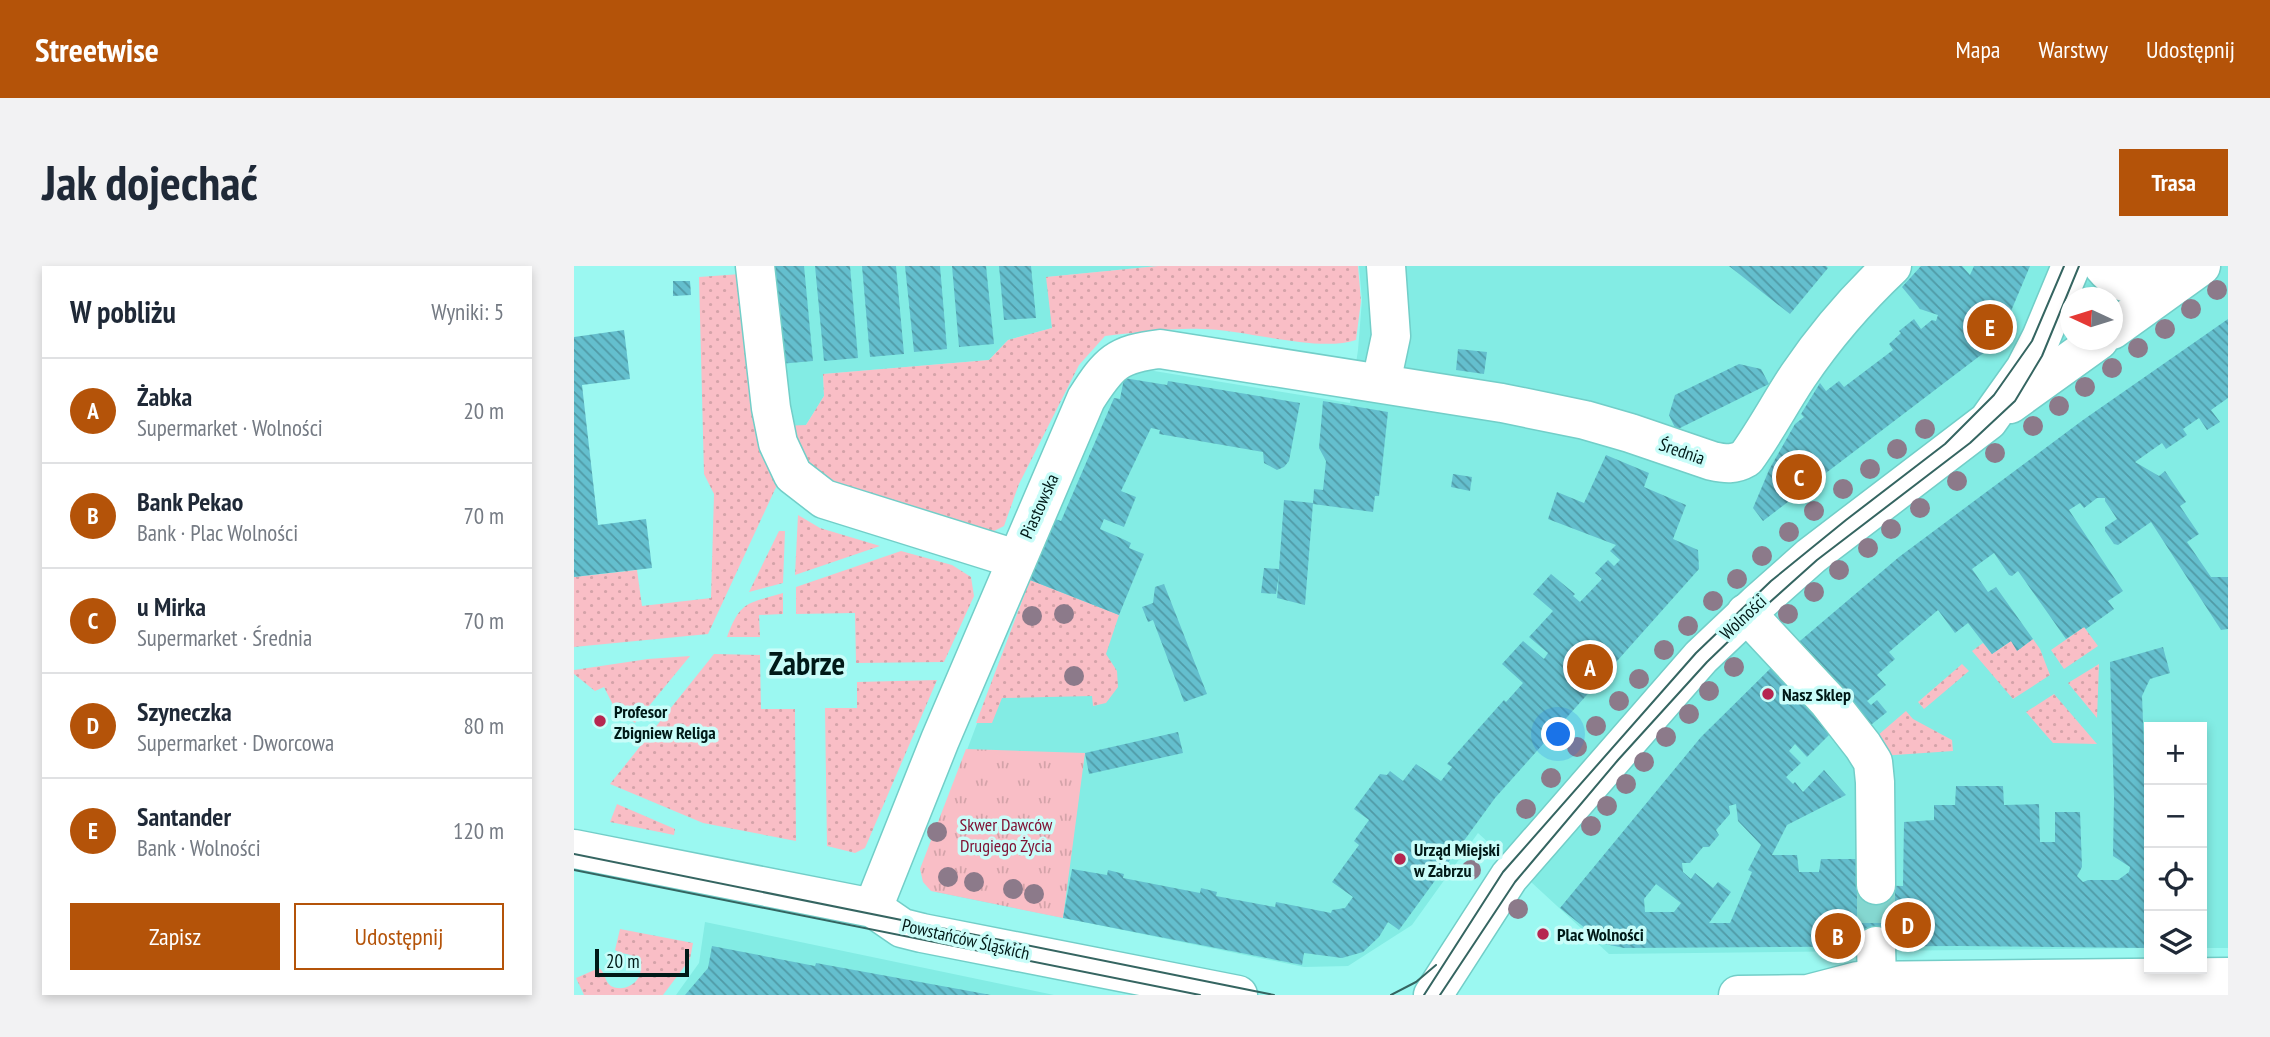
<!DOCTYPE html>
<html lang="pl">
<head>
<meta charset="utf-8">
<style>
	body { margin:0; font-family:"PT Sans Narrow",sans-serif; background:#f2f2f3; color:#1f2937 }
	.controls { position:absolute; right:21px; bottom:21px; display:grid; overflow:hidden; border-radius:0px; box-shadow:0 4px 10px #0003 }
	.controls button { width:63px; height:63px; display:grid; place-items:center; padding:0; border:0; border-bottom:2px solid #e0e1e3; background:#fff; color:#1f2937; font:35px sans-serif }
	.compass { position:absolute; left:1486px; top:21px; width:63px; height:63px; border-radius:50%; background:#fff; box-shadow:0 4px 10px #0003; rotate:274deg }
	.scale { position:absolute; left:21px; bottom:18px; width:94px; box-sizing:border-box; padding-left:7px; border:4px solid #001917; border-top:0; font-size:19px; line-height:24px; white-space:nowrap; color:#001917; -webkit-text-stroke:5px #c9fdf9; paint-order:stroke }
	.you { position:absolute; left:985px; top:469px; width:24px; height:24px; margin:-18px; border:5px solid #fff; border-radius:50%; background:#1a73e8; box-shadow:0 0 0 10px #1a73e833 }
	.badge { display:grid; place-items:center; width:46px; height:46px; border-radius:50%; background:#b45309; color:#fff; font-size:23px; font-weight:700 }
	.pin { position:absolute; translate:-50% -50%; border:4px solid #fff; box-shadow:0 2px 7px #0006 }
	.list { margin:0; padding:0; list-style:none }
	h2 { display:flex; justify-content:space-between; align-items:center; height:91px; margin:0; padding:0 28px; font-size:30px }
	h2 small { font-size:23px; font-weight:400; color:#747a83 }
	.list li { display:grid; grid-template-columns:46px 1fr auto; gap:21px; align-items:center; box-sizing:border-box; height:105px; padding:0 28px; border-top:2px solid #e0e1e3 }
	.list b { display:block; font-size:26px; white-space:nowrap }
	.list p { margin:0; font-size:23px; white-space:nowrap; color:#747a83 }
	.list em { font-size:23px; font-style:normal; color:#747a83 }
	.actions { display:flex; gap:14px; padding:21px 28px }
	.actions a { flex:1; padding:16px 0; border:2px solid #b45309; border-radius:0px; text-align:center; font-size:24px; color:#b45309 }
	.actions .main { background:#b45309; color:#fff }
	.icon { flex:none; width:38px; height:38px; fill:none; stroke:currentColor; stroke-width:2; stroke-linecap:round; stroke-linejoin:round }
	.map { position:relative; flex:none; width:1654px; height:729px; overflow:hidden; border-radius:0px }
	header { display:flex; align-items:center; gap:42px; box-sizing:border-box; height:98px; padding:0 35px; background:#b45309; color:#fff }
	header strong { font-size:33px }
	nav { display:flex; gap:38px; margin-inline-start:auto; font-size:24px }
	.intro { display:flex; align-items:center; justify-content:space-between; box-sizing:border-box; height:168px; padding:0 42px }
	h1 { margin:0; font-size:49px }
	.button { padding:18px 32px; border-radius:0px; background:#b45309; color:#fff; font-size:24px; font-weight:700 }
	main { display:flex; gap:42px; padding:0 42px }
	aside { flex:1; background:#fff; border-radius:0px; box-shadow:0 4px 10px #0003 }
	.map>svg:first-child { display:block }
	.built { fill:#83ece4; fill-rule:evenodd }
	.grass { fill:url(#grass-dots) }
	.park { fill:url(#park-tufts) }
	.building { fill:url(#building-back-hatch); fill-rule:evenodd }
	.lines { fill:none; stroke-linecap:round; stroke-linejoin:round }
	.minor-tunnel { stroke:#84d7d0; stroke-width:38; stroke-dasharray:38 19; stroke-linecap:butt }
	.minor-casing { stroke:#72cec8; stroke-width:41 }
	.minor { stroke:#fff; stroke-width:38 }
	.tram { stroke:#356561; stroke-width:2 }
	.tree { fill:#8c7a8a }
	.poi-dot { fill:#b62650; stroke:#c9fdf9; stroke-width:2.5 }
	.labels { text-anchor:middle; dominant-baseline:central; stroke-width:7; stroke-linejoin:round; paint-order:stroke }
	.street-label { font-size:18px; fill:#001917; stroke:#c9fdf9 }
	.poi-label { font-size:18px; font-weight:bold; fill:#001917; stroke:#c9fdf9; text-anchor:start }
	.park-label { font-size:18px; fill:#801335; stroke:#c9fdf9 }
	.town-label { font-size:32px; font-weight:bold; fill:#001917; stroke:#c9fdf9 }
</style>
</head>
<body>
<header>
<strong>Streetwise</strong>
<nav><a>Mapa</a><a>Warstwy</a><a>Udostępnij</a></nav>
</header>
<div class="intro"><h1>Jak dojechać</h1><a class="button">Trasa</a></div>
<main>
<aside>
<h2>W pobliżu<small>Wyniki: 5</small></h2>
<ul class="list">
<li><span class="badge">A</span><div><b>Żabka</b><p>Supermarket · Wolności</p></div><em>20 m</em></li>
<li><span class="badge">B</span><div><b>Bank Pekao</b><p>Bank · Plac Wolności</p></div><em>70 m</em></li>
<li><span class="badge">C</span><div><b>u Mirka</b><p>Supermarket · Średnia</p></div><em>70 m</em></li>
<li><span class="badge">D</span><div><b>Szyneczka</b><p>Supermarket · Dworcowa</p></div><em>80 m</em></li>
<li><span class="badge">E</span><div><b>Santander</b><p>Bank · Wolności</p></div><em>120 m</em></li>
</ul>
<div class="actions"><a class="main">Zapisz</a><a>Udostępnij</a></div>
</aside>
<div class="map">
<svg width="1654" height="729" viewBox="0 0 1654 729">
	<defs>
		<pattern id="grass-dots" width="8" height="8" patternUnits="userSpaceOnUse" patternTransform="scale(1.75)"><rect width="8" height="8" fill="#f9bec6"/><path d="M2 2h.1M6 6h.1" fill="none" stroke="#d4a3a9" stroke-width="1.8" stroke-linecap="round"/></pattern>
		<pattern id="park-tufts" width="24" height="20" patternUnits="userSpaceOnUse" patternTransform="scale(1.75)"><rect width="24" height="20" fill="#f9bec6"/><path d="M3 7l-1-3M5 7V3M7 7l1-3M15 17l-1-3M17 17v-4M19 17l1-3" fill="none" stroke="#d4a3a9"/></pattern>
		<pattern id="building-back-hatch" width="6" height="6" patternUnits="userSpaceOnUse" patternTransform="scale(1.75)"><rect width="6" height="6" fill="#64bfce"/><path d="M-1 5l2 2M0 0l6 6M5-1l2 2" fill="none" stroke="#509aa6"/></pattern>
	</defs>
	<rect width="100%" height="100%" fill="#9bf8f1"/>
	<g class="built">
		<polygon points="163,0 584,0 473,11 478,62 434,74 415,94 249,108 250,130 232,159 203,219 185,185 167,8"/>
		<path d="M 785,0 L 1654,0 L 1654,682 L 1628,682 L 1628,461 L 1575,461 L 1575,682 L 1035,688 L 904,567 L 838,659 L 774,700 L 730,701 L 362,626 L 348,603 L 525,135 L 545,109 L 574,104 L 776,137 L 784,84 L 788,34 ZM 1496,32 L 1538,32 L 1538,74 L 1496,74 Z"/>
		<polygon points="131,656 480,729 102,729 125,697"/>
	</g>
	<g class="grass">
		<path d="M 584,0 L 784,0 L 787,35 L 782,74 C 744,87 670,63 627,63 C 595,62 563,67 531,70 L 505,99 L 445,218 L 430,260 L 416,267 L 262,224 L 223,196 L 209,160 L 232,159 L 250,130 L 249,108 L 415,94 L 434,74 L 478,62 L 472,11 Z"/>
		<polygon points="167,8 185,185 203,219 134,368 0,381 0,311 63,304 68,340 137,332 140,228 130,208 125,11"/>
		<polygon points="224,249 246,262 306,280 221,309"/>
		<polygon points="205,265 211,265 209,317 175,326"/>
		<polygon points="327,285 378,299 397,311 400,330 370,396 282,397 281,347 222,348 222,321"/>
		<polygon points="456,314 545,349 532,388 543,405 544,421 532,437 519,440 518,430 428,432 418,457 402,457"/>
		<path d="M 209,327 L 209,348 L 185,349 L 186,371 L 153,371 C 167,334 173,338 209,327 Z"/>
		<polygon points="1510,361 1524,380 1490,403 1477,384"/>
		<polygon points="1459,373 1466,383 1476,409 1439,433 1398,385 1409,377 1418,388 1437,375 1444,384"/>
		<polygon points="140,388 186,389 187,443 221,443 222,575 129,557 36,518"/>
		<polygon points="116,390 61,457 40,441 30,421 21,425 0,408 0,404 74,393"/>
		<polygon points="1388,398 1395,405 1350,443 1344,436"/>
		<polygon points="1525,398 1523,452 1494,417"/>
		<polygon points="363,414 291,582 281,587 253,580 251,442 283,442 283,416"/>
		<polygon points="1480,428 1523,478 1479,477 1452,446"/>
		<polygon points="1332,445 1339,453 1378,474 1379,485 1306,490 1296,476"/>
		<polygon points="43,538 101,563 100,569 36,556"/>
		<path d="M 46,663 L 119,677 L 116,693 L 89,729 L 10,729 L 2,712 L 25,702 C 32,707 30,715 37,720 C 55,729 77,708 61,692 C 55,686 47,689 41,684 Z"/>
	</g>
	<polygon class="park" points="392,483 511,487 489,652 357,625 349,616 346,603"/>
	<g class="building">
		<polygon points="196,0 230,0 239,95 205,98"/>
		<polygon points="241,0 276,0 284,92 250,95"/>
		<polygon points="288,0 322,0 330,88 296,91"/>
		<polygon points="331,0 366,0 373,83 340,86"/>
		<polygon points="378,0 412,0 420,78 385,81"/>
		<polygon points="425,0 457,0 462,52 430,54"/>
		<polygon points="1155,0 1252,0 1254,2 1216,48"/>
		<polygon points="1347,0 1388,0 1396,9 1400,0 1456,0 1424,76 1189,255 1179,242 1195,204 1221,158 1230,151 1227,148 1246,117 1252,125 1265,115 1270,121 1319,84 1315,78 1327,67 1325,65 1340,53 1347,63 1358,54 1362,55 1364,49 1346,43 1328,21"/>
		<polygon points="99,15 116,15 117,29 99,30"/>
		<polygon points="1654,53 1654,132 1637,144 1646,156 1633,164 1625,152 1609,163 1613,169 1592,183 1588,177 1561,196 1585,210 1591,205 1612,236 1606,240 1625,268 1613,276 1637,311 1654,311 1654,363 1647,364 1577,256 1544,279 1540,278 1531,265 1531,261 1543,253 1531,235 1531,232 1523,232 1510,242 1506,237 1495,244 1549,325 1534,335 1540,343 1512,363 1510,361 1492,373 1444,305 1438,310 1435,309 1420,287 1398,303 1414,326 1422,321 1459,373 1443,385 1437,375 1418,388 1394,357 1381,367 1364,344 1315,386 1321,393 1303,409 1312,419 1293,435 1297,439 1303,434 1313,446 1288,466 1220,380 1325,291 1509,154"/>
		<polygon points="50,64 56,113 8,119 24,259 72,253 78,302 0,311 0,71"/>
		<polygon points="884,83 913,86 910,108 882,104"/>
		<polygon points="1165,98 1187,103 1195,118 1102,164 1095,149 1101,129"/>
		<polygon points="550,112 593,119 594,115 726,137 715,195 710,201 703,204 690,197 689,186 585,168 586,164 577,162 547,225 562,231 550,261 530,253 526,263 551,274 557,277 555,282 570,288 545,349 456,314 481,253 487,255 540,132 546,133"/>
		<polygon points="749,135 814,146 805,230 801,230 799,246 739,238 740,223 749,224 752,195 745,182"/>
		<polygon points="1032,189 1075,207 1070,221 1112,239 1099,273 1124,284 1125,303 921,532 825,664 814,656 805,671 789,686 768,692 730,687 728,699 489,652 498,603 533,609 534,604 550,608 549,612 626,627 627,622 643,626 642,630 701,641 702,636 757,647 758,644 771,642 779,631 758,616 785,579 780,575 795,554 780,543 806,508 813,509 816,505 829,515 842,498 867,515 878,501 873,498 930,434 932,436 949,417 928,398 949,375 970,393 974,387 955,371 979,345 959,328 977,308 1001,328 999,330 1006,336 1028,313 1021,307 1034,294 1040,300 1046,294 1036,285 1042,279 974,253 983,226 1010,237"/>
		<polygon points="879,208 898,211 896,225 877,221"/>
		<polygon points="710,234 739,237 731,339 703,332 705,308 702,328 687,327 690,302 705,303"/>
		<polygon points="590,318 633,428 610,436 579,354 574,356 568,341 579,337 581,321"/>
		<path d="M 1589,381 L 1596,407 L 1576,413 L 1568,430 L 1572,531 L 1575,530 L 1575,682 L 1385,680 L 1050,682 L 1031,678 L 986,642 L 1127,471 L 1204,395 L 1263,461 L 1233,491 L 1221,478 L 1215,485 L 1227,497 L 1212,511 L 1219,518 L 1221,516 L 1229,526 L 1250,504 L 1272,529 L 1213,559 L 1198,589 L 1223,589 L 1225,606 L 1245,606 L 1247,593 L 1293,593 L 1294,619 L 1329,620 L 1330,556 L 1360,554 L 1360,539 L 1381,539 L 1382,520 L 1429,520 L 1430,539 L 1465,538 L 1466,576 L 1481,576 L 1481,546 L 1506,546 L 1508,601 L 1503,610 L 1509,616 L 1514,614 L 1544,614 L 1555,606 L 1556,601 L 1539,590 L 1540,532 L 1536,396 ZM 1162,538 L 1164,555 L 1187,579 L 1174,604 L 1178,606 L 1156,657 L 1135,657 L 1157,626 L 1144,616 L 1139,622 L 1121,607 L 1117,613 L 1109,606 L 1108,597 L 1116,597 L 1129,581 L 1135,581 L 1145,569 L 1142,564 L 1156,548 L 1155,540 ZM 1082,618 L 1107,637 L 1100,646 L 1071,646 L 1070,633 Z"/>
		<polygon points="604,466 609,487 515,508 511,487"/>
		<polygon points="138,680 241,700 242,697 417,729 111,729 134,702"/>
	</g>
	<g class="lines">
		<polyline class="minor-tunnel" points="1302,619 1302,680"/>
		<g class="minor-casing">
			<g id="minor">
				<polyline points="181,0 197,142 204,177 219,209 250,233 442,293"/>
				<path d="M 1529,0 C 1550,26 1579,21 1606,9"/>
				<polyline points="1538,64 1627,0"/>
				<polyline points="807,117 817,70 812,0"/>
				<polyline points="1436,138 1525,74"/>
				<polyline points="1172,347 1254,435 1289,480 1299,496 1301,516 1302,619"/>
				<polyline points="0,583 299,642 328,662 348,667 664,729"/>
				<path d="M 299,642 L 366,474 L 512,133 C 535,97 543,88 586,83 L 928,137 L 1011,154 L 1056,167 L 1138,195 C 1152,198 1160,199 1172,192 C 1191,166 1206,137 1224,110 C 1251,70 1283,33 1318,0"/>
				<polyline points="1302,680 1303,715"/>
				<polyline points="859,729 935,611 1127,391 1183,338 1237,290 1414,155 1451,103 1467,72 1497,0"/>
				<polyline points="1164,729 1234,728 1284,715 1654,711"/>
			</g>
		</g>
		<use href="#minor" class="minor"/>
		<g class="tram">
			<polyline points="0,588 700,729"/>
			<polyline points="0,604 626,729"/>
			<polyline points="817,729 842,716 862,699"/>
			<polyline points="850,729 929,606 1122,387 1197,315 1272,254 1371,178 1420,129 1458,75 1490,0"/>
			<polyline points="866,729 941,616 1044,494 1133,396 1187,344 1243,294 1396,177 1441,135 1468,90 1505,0"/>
		</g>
	</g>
	<g class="tree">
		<circle cx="1643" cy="24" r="10"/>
		<circle cx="1617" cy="43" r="10"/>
		<circle cx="1591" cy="63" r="10"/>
		<circle cx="1564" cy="82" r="10"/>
		<circle cx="1538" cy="102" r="10"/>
		<circle cx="1511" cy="121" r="10"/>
		<circle cx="1485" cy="140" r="10"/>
		<circle cx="1459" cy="160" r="10"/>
		<circle cx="1351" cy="163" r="10"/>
		<circle cx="1323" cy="183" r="10"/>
		<circle cx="1421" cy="187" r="10"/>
		<circle cx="1296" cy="203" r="10"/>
		<circle cx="1383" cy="215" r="10"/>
		<circle cx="1269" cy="223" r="10"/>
		<circle cx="1346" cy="242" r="10"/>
		<circle cx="1240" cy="245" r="10"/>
		<circle cx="1317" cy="263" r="10"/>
		<circle cx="1215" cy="266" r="10"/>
		<circle cx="1294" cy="282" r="10"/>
		<circle cx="1188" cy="290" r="10"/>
		<circle cx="1265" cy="304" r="10"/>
		<circle cx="1163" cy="313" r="10"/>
		<circle cx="1240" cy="326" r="10"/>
		<circle cx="1139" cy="335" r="10"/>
		<circle cx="490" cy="348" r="10"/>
		<circle cx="1214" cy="348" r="10"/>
		<circle cx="458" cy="350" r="10"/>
		<circle cx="1114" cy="360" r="10"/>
		<circle cx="1090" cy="384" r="10"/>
		<circle cx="1160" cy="401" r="10"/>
		<circle cx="500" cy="410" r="10"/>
		<circle cx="1065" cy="413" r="10"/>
		<circle cx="1135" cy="425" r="10"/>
		<circle cx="1045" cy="435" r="10"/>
		<circle cx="1115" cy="448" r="10"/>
		<circle cx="1022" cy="460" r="10"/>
		<circle cx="1092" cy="471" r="10"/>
		<circle cx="1003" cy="481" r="10"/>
		<circle cx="1070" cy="496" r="10"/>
		<circle cx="977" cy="512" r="10"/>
		<circle cx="1052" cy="518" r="10"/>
		<circle cx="1033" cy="540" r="10"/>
		<circle cx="952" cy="543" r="10"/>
		<circle cx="1017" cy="560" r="10"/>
		<circle cx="363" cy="566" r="10"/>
		<circle cx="897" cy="604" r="10"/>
		<circle cx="374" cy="611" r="10"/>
		<circle cx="400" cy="616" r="10"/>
		<circle cx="439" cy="623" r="10"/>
		<circle cx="460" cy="628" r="10"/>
		<circle cx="944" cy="643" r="10"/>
	</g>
	<g class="poi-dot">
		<circle cx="1194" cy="428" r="7"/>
		<circle cx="26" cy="455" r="7"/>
		<circle cx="826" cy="593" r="7"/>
		<circle cx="969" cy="668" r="7"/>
	</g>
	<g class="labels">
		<g class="street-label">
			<text transform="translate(1108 185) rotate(19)">Średnia</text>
			<text transform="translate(465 240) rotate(-66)">Piastowska</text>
			<text transform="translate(1169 351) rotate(-43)">Wolności</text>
			<text transform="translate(392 673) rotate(13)">Powstańców Śląskich</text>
		</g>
		<g class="poi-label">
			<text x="1208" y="428">Nasz Sklep</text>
			<text x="40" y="445">Profesor<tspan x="40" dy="21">Zbigniew Religa</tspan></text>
			<text x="840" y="583">Urząd Miejski<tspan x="840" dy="21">w Zabrzu</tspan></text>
			<text x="983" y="668">Plac Wolności</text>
		</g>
		<g class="park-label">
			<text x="432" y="558">Skwer Dawców<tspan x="432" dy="21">Drugiego Życia</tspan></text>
		</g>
		<g class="town-label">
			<text x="233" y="397">Zabrze</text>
		</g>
	</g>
</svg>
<div class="controls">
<button>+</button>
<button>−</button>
<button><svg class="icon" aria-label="locate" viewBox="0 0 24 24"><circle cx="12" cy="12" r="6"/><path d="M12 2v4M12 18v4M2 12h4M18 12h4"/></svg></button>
<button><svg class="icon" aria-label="layers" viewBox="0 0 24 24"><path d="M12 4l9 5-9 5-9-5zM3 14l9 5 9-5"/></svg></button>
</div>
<svg class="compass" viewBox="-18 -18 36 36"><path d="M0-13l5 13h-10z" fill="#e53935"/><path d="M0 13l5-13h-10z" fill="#747a83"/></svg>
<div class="scale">20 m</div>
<div class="you"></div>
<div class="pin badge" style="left:1016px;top:401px">A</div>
<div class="pin badge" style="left:1264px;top:670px">B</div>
<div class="pin badge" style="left:1225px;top:211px">C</div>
<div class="pin badge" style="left:1334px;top:659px">D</div>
<div class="pin badge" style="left:1416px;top:61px">E</div>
</div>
</main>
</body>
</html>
